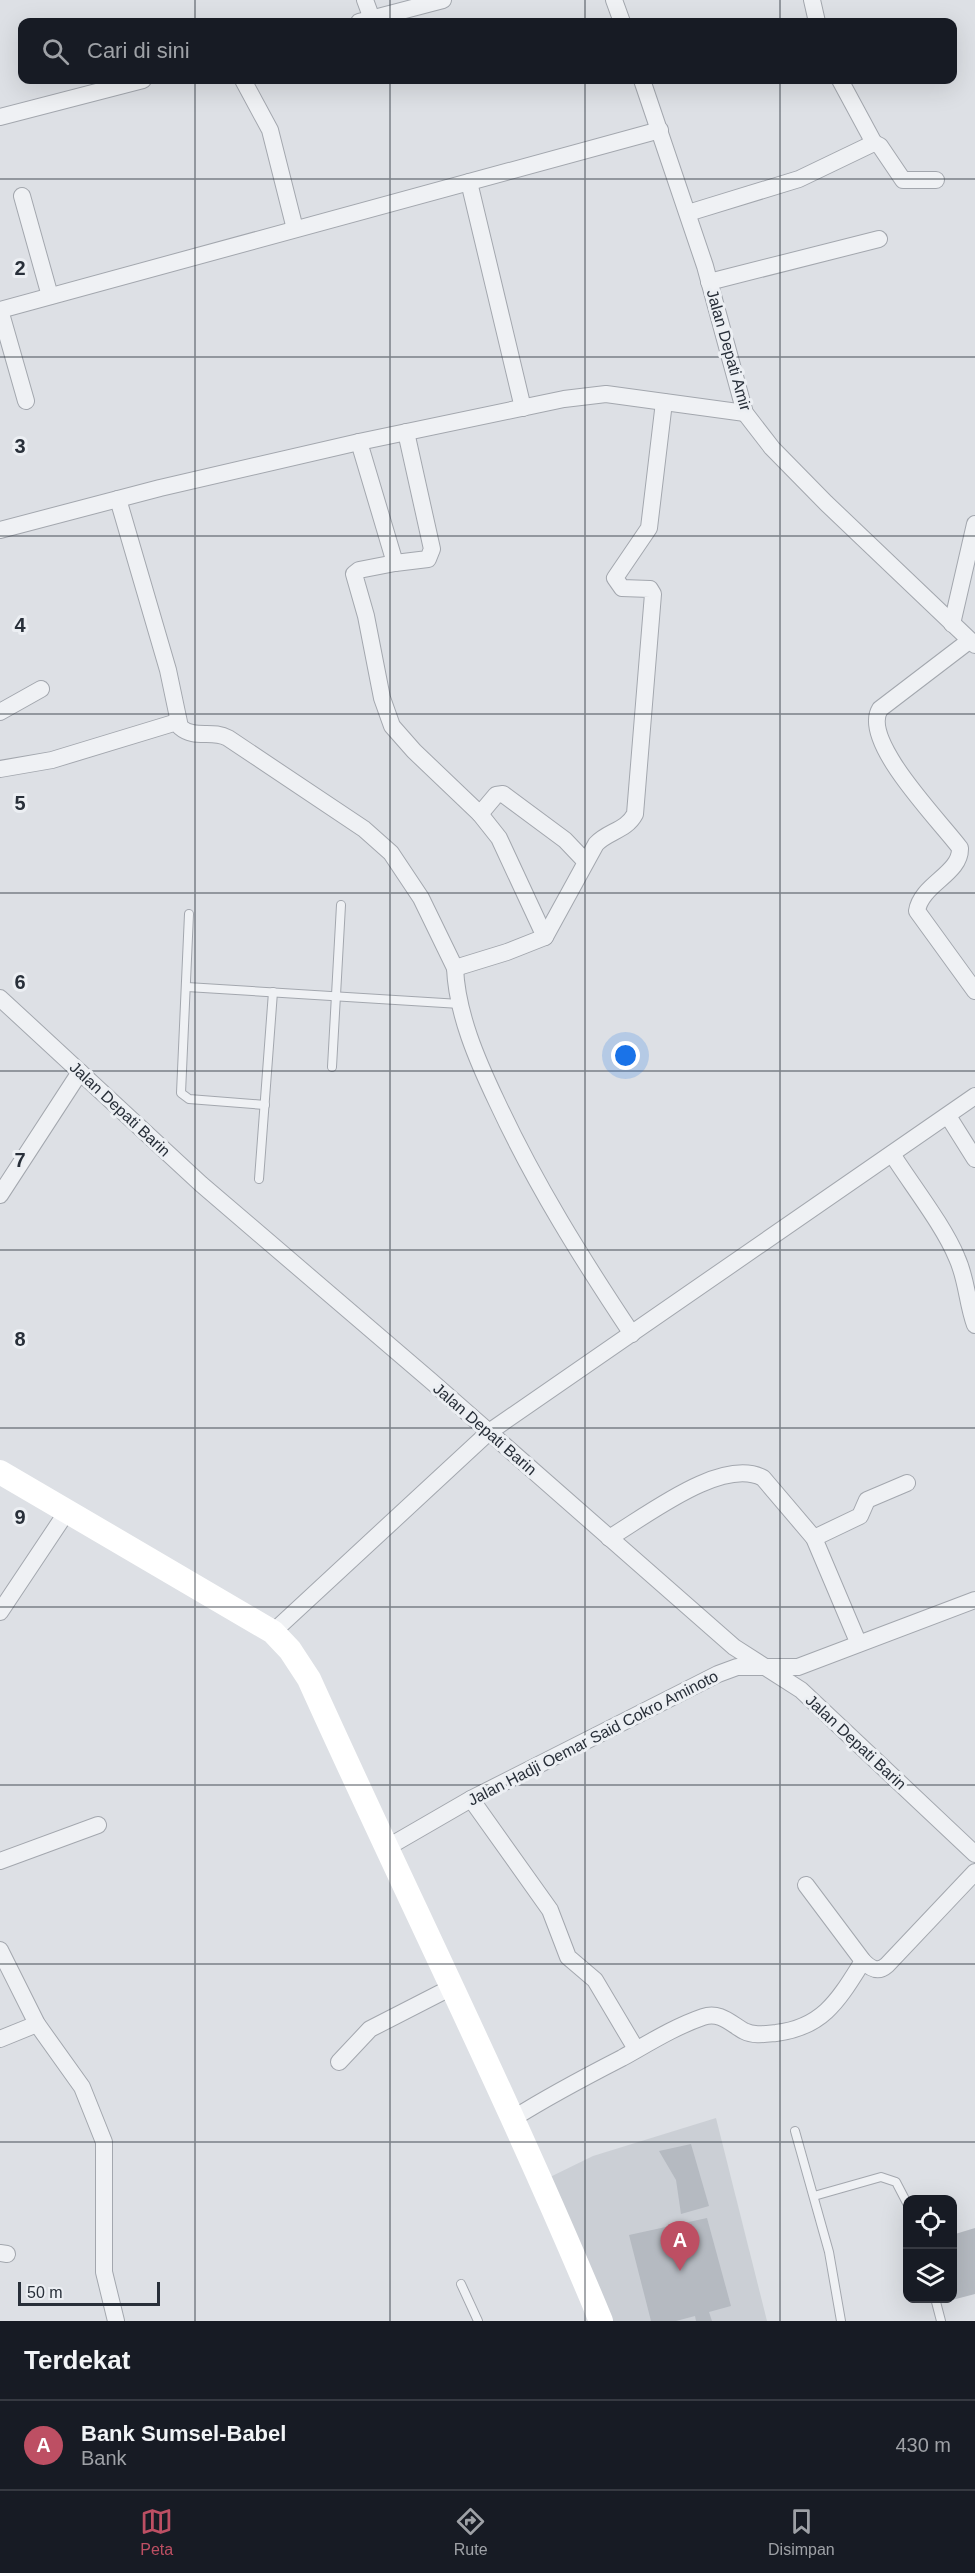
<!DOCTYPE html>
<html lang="id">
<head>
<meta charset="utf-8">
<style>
	body { margin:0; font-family:Helvetica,sans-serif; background:#20242c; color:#f1f3f6 }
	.controls { position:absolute; right:18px; bottom:18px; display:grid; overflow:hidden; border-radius:12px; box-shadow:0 6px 24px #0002 }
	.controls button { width:54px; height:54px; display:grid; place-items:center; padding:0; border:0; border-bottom:2px solid #363941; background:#171b24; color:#f1f3f6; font:30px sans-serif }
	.scale { position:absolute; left:18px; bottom:15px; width:142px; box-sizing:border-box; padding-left:6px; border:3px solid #282f39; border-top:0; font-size:16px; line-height:21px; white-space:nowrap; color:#282f39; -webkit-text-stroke:4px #eceff3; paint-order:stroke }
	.you { position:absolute; left:626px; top:1056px; width:21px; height:21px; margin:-15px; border:4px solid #fff; border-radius:50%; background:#1a73e8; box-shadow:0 0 0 9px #1a73e833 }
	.badge { display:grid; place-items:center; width:39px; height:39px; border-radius:50%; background:#bd4f63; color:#fff; font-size:20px; font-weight:700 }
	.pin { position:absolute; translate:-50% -50px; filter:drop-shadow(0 2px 3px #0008) }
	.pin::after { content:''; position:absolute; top:32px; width:21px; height:18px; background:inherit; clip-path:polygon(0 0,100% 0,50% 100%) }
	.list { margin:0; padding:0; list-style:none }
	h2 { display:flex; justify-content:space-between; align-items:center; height:78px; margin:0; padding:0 24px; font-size:26px }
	h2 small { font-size:20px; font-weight:400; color:#9ea1a6 }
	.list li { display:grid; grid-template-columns:39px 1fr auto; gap:18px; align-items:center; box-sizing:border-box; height:90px; padding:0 24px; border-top:2px solid #363941 }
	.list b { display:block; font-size:22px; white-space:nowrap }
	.list p { margin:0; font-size:20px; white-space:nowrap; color:#9ea1a6 }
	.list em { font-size:20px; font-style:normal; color:#9ea1a6 }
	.icon { flex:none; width:33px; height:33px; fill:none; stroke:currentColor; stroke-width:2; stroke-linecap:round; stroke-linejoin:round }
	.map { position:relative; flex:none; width:975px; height:2321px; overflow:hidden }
	.search { position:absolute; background:#171b24; box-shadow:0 6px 24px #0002; left:18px; right:18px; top:18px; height:66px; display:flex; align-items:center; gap:15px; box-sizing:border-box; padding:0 21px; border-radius:12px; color:#9ea1a6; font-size:22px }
	.sheet { height:168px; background:#171b24 }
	nav { display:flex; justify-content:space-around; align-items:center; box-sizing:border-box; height:84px; border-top:2px solid #363941; background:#171b24; font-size:16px; color:#9ea1a6 }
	nav a { display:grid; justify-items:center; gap:3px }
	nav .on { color:#bd4f63 }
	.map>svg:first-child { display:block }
	.built { fill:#cbcfd5 }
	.building { fill:#b5bac1 }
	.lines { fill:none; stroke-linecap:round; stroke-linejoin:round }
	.lane-casing { stroke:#a3a7ae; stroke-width:10 }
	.street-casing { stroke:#a3a7ae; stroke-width:18 }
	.lane { stroke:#eff1f4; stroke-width:8 }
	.street { stroke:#eff1f4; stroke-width:16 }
	.secondary { stroke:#fff; stroke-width:24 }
	.grid { fill:none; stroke:#282f39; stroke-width:1.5; stroke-opacity:0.55 }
	.labels { text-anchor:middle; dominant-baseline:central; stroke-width:6; stroke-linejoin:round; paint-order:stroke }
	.street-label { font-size:16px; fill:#282f39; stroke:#eceff3 }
	.grid-label { font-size:20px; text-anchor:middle; font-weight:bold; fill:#282f39; stroke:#eceff3; stroke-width:6; stroke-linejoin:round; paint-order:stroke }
</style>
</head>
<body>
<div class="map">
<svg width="975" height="2321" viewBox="0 0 975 2321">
	<rect width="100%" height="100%" fill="#dde0e5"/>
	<polygon class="built" points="716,2118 767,2321 606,2321 546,2179 593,2156"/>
	<g class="building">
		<polygon points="691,2144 709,2206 681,2214 676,2180 659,2151"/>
		<polygon points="707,2218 731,2306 709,2312 712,2321 696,2321 695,2316 676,2321 651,2321 629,2235"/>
		<polygon points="975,2228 975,2294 952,2300 952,2235"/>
	</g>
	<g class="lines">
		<g class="lane-casing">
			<g id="lane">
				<polyline points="189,914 181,1093 189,1099 265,1105"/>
				<polyline points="187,987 460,1004"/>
				<polyline points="332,1067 341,905"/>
				<polyline points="259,1179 273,992"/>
				<polyline points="795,2131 829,2252 841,2321"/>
				<polyline points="814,2196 881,2177 896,2182 908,2205"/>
				<polyline points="461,2284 478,2321"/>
				<polyline points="935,2298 941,2321"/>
			</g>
		</g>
		<g class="street-casing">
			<g id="street">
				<polyline points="365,0 372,19"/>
				<polyline points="614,0 622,22"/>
				<polyline points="812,0 817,22"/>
				<polyline points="359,22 443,0"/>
				<polyline points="243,80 270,130 295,229"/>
				<polyline points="642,80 705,266 745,413 772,448 826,503 975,645"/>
				<polyline points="840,80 874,143"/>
				<polyline points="0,117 143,80"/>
				<polyline points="469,182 523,408"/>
				<polyline points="22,196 50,296"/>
				<polyline points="688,213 799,179 874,143 880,146 903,180 936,180"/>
				<polyline points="709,282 879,239"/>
				<polyline points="0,310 660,130"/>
				<polyline points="0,310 26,401"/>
				<polyline points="359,442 395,563 359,570 354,574 366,616 382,698 392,726 414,751 480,814 496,795 503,794 565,840 585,861"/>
				<path d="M 118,499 L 168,670 L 180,727 C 195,740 212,729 228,738 L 364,829 L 391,853 L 421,898 L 455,968 L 507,952 L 545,937 L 596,844 C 608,831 626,831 635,814 L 653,594 L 650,589 L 622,588 L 615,578 L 649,528 L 664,402"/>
				<polyline points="0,530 160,488 359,442 564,399 606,394 745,413"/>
				<polyline points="395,563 428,559 432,549 406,432"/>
				<polyline points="952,624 975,524"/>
				<path d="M 969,641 L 880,709 C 860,741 941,822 960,848 C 961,874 921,884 917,911 L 975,991"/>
				<polyline points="0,712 41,689"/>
				<polyline points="0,769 52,760 177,722"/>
				<polyline points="480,814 499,838 545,937"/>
				<path d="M 455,968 C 457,1014 477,1060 497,1102 C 535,1184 582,1259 632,1334"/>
				<polyline points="0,998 201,1184 431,1381 734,1647 801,1690 975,1854"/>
				<polyline points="948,1116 975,1159"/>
				<path d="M 892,1154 C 911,1184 944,1226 957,1258 C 967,1280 967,1303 975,1325"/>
				<polyline points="0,1195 80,1072"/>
				<path d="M 609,1538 C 645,1517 722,1456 763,1478 L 814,1538 L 858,1642"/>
				<polyline points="814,1538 860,1516 867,1500 907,1483"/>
				<polyline points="0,1612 66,1513"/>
				<polyline points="273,1632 489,1432 975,1096"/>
				<polyline points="471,1799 550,1910 568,1957 595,1980 636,2049"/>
				<polyline points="388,1847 471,1799 718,1674 737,1667 798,1667 975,1600"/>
				<polyline points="0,1861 98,1825"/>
				<path d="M 806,1885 L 863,1961 C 871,1969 878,1973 887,1965 L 975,1872"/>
				<polyline points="0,1950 37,2024 82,2087 104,2142 104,2272 116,2321"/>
				<polyline points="0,2039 37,2024"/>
				<polyline points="339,2062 370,2029 454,1986"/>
				<path d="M 514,2118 C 549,2096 585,2077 622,2058 C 649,2043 674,2027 703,2017 C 720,2011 731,2024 744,2031 C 754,2036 765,2034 776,2033 C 824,2027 839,1999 863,1961"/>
				<polyline points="0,2253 7,2254"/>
			</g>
		</g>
		<use href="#lane" class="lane"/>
		<use href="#street" class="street"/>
		<path class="secondary" d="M 0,1472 L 273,1632 L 290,1650 L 309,1679 C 406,1894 511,2104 601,2321"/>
	</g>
	<path class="grid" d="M 195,0 L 195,22M 390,0 L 390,22M 585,0 L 585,22M 780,0 L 780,22M 195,80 L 195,2321M 390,80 L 390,2321M 585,80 L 585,2321M 780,80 L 780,2321M 0,179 L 975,179M 0,357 L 975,357M 0,536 L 975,536M 0,714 L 975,714M 0,893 L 975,893M 0,1071 L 975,1071M 0,1250 L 975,1250M 0,1428 L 975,1428M 0,1607 L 975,1607M 0,1785 L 975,1785M 0,1964 L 975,1964M 0,2142 L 975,2142"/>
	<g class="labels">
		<g class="street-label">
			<text transform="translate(729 350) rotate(74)">Jalan Depati Amir</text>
			<text transform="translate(120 1109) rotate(43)">Jalan Depati Barin</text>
			<text transform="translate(485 1429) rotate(41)">Jalan Depati Barin</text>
			<text transform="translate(593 1738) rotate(-27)">Jalan Hadji Oemar Said Cokro Aminoto</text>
			<text transform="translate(856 1742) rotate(43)">Jalan Depati Barin</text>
		</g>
	</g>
	<g class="grid-label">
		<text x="20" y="275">2</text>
		<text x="20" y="453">3</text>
		<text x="20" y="632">4</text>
		<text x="20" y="810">5</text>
		<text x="20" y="989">6</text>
		<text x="20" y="1167">7</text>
		<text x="20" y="1346">8</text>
		<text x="20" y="1524">9</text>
	</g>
</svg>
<div class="controls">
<button><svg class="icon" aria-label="locate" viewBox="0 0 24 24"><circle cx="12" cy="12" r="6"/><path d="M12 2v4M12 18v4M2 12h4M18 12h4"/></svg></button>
<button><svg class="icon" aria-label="layers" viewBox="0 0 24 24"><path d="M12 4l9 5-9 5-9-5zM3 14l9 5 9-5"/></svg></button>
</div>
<div class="scale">50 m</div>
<div class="you"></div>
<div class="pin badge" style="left:680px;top:2271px">A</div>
<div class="search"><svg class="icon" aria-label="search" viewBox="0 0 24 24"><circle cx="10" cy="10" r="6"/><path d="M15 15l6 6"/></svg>Cari di sini</div>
</div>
<section class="sheet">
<h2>Terdekat<small></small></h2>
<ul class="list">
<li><span class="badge">A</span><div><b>Bank Sumsel-Babel</b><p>Bank</p></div><em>430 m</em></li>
</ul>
</section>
<nav>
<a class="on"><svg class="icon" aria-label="map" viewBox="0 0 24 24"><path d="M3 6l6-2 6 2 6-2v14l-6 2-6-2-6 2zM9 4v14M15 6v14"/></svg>Peta</a>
<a><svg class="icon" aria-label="directions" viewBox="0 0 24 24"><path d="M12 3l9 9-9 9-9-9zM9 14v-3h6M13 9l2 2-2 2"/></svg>Rute</a>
<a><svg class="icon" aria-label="saved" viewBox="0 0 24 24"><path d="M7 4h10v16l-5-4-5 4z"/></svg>Disimpan</a>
</nav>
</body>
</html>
